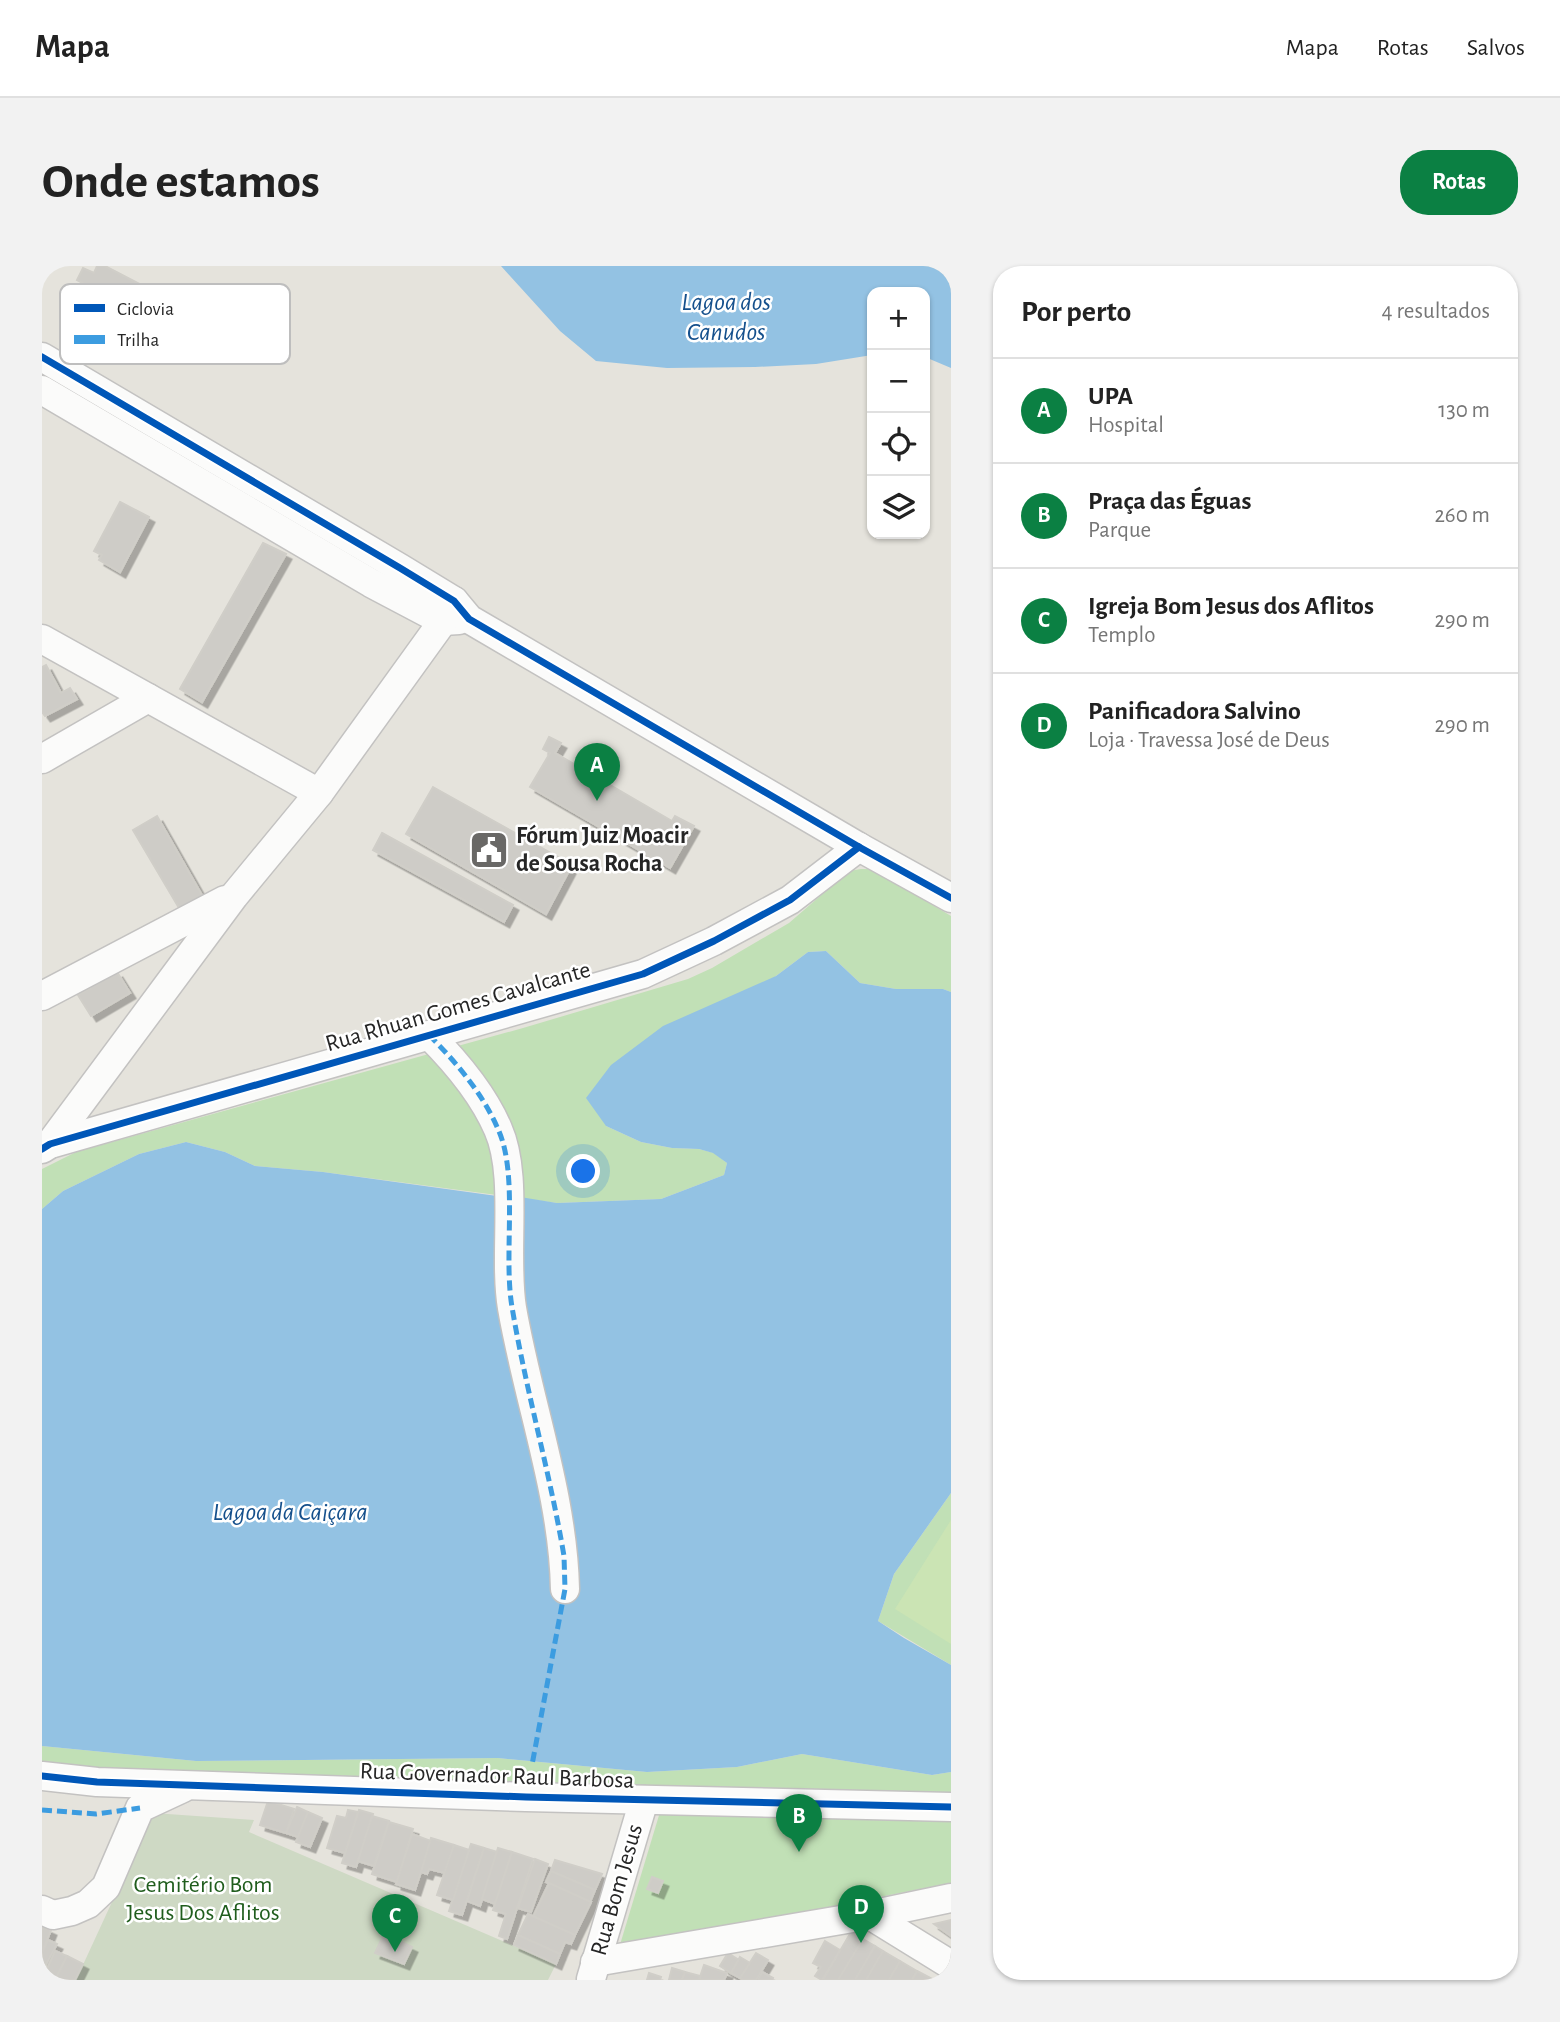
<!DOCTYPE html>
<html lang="pt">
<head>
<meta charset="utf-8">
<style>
	body { margin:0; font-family:"Alegreya Sans",sans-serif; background:#f2f2f2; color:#222 }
	.controls { position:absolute; right:21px; top:21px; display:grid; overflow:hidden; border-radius:14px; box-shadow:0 2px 5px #0004 }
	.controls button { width:63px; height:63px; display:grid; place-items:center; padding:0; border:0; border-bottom:2px solid #e0e0e0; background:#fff; color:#222; font:35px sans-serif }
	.you { position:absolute; left:542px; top:906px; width:24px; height:24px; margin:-18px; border:5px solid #fff; border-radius:50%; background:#1a73e8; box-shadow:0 0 0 10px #1a73e833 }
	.badge { display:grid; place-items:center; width:46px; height:46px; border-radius:50%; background:#0b8043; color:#fff; font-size:23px; font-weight:700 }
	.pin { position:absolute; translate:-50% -58px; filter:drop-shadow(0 2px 4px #0008) }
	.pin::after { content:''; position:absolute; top:37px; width:24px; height:21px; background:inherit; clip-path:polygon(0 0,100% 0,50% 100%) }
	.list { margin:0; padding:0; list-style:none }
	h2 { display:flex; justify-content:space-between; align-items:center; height:91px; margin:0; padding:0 28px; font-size:30px }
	h2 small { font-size:23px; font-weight:400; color:#767676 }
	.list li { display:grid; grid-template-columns:46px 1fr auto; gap:21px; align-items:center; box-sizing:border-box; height:105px; padding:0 28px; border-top:2px solid #e0e0e0 }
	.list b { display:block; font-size:26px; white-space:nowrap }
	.list p { margin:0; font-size:23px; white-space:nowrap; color:#767676 }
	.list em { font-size:23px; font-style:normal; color:#767676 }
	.icon { flex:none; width:38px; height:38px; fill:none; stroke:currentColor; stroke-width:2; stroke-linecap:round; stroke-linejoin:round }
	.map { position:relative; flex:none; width:909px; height:1714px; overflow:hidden; border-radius:28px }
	header { display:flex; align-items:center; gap:42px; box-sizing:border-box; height:98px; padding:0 35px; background:#fff; border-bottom:2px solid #e0e0e0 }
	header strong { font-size:33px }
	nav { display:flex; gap:38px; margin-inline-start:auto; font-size:24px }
	.intro { display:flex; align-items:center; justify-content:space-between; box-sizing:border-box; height:168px; padding:0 42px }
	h1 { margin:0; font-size:49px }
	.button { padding:18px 32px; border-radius:28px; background:#0b8043; color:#fff; font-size:24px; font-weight:700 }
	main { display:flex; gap:42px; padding:0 42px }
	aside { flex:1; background:#fff; border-radius:28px; box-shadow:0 2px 5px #0004 }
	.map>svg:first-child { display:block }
	.green { fill:#c1e0b6 }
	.cemetery { fill:#ced9c4 }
	.pitch { fill:#cbe4b4 }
	.water { fill:#93c2e3 }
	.building { fill:#ceccc7; stroke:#d0cec8; stroke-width:2; filter:url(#shadow) }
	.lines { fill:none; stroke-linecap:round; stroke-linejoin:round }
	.minor-casing { stroke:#c3c2c1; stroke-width:31 }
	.minor { stroke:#fbfbfa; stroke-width:28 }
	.quiet { stroke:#3c9ce0; stroke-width:5; stroke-dasharray:10 5; stroke-linecap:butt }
	.cycleway-casing { stroke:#fff; stroke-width:11 }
	.cycleway { stroke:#0057b8; stroke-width:7 }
	.labels { text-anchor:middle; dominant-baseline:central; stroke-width:5; stroke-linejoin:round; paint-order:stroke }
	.poi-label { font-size:24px; font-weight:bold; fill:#262626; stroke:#fff; text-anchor:start }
	.street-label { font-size:24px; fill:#262626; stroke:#fff }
	.park-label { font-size:24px; fill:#205d1d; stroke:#fff }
	.water-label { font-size:26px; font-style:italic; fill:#15508c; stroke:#fff }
	.key { fill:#fff; stroke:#bebebe; stroke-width:2 }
	.key-label { font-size:19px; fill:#262626 }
</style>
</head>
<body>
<header>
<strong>Mapa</strong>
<nav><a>Mapa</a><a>Rotas</a><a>Salvos</a></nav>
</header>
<div class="intro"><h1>Onde estamos</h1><a class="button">Rotas</a></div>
<main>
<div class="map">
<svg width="909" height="1714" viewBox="0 0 909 1714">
	<defs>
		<filter id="shadow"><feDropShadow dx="5.5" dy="5.5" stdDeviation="0" flood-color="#0004"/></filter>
	</defs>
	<rect width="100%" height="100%" fill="#e5e3dc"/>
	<g class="green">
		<polygon points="819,603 831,603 909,650 909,726 901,723 854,723 818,717 784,685 766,686 734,710 564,860 599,876 630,882 657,883 672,887 685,897 682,909 619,933 515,937 281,906 213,900 183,886 144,876 97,888 21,925 0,943 0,903 34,886 481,762 646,713 670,702 747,657 807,605"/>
		<polygon points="909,1227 909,1399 836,1355 852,1308"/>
		<polygon points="0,1480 154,1495 456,1492 605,1506 695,1501 760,1488 890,1509 909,1506 909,1534 94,1511 0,1497"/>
		<polygon points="618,1546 909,1556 909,1617 577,1682"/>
	</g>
	<polygon class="cemetery" points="111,1547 212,1554 207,1566 514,1698 506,1714 34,1714"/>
	<polygon class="pitch" points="909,1254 909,1378 853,1343"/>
	<g class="water">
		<polygon points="459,0 909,0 909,102 883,91 883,26 830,26 830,89 774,98 713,101 625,102 554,95 518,65"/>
		<polygon points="784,685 818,717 854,723 901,723 909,726 909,1227 852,1308 836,1355 862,1372 909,1399 909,1506 890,1509 760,1488 695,1501 605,1506 456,1492 154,1495 0,1480 0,943 21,925 97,888 144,876 183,886 213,900 281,906 455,930 464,1076 510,1278 516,1334 524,1337 531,1323 478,1040 472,930 515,937 619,933 682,909 685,897 671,887 657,883 630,882 599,876 564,860 544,832 569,799 621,760 734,710 766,686"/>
	</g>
	<g class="building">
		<polygon points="55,0 63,0 109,24 89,61 70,51 57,75 32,61 52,23 35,14 41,2 52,7"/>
		<polygon points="78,236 107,251 78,306 57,294 60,289 52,285"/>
		<polygon points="221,277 244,288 160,436 138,423"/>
		<polygon points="4,399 19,427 28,422 35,433 3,450 0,446 0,401"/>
		<polygon points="507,471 519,477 513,487 630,555 633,550 652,560 628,602 488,521 508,487 501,483"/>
		<polygon points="391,521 530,599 504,648 364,568"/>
		<polygon points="115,550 161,631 137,642 91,564"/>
		<polygon points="340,567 471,639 462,656 331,584"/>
		<polygon points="75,706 88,727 49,750 36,729"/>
		<polygon points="226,1535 252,1543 244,1567 218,1559"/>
		<polygon points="255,1541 266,1546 256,1571 244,1567"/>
		<polygon points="306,1544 316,1546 303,1587 285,1582 295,1550 304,1552"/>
		<polygon points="317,1544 331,1548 314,1601 300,1597"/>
		<polygon points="266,1546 280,1552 268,1581 254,1576"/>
		<polygon points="330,1550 347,1555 332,1600 316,1595"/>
		<polygon points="347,1556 371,1563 355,1616 330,1608"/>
		<polygon points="370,1568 389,1575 373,1624 354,1618"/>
		<polygon points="389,1572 412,1579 403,1607 387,1603 385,1608 379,1606"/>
		<polygon points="429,1578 442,1582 420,1649 407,1645"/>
		<polygon points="412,1579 427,1584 411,1634 395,1629"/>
		<polygon points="442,1582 455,1586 438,1640 425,1635"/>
		<polygon points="456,1582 470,1586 453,1638 440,1633"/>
		<polygon points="470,1586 491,1593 465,1673 457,1670 464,1648 451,1644"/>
		<polygon points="493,1593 506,1598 489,1646 476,1642"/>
		<polygon points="513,1594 560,1608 553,1624 509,1605"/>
		<polygon points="509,1605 553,1624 548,1636 504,1616"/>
		<polygon points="610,1611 621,1615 616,1627 605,1623"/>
		<polygon points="507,1617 549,1636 533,1669 491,1651"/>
		<polygon points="486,1648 533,1669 529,1678 523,1676 518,1688 476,1669"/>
		<polygon points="909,1654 909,1670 892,1658"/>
		<polygon points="0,1660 9,1664 0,1686"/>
		<polygon points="809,1666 821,1673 796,1714 781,1714"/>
		<polygon points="342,1668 370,1681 362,1698 333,1687"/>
		<polygon points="476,1669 518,1688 514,1698 472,1679"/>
		<polygon points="821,1673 833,1680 813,1714 796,1714"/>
		<polygon points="6,1674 15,1678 0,1706 0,1686"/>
		<polygon points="783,1675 798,1684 780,1714 773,1710 779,1701 771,1697"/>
		<polygon points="833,1680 841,1685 824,1714 813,1714"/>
		<polygon points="13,1685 25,1690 13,1714 0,1714"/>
		<polygon points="841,1685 858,1695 847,1714 824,1714"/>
		<polygon points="686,1687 697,1694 689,1707 678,1700"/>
		<polygon points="714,1687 726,1694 714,1714 701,1714 698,1712"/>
		<polygon points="25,1690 41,1698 33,1714 13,1714"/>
		<polygon points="698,1691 708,1697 698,1712 689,1707"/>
		<polygon points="858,1695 875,1705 870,1714 847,1714"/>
		<polygon points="662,1699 685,1707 682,1714 657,1714"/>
		<polygon points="630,1702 643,1706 640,1714 627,1714"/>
		<polygon points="875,1705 892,1714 870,1714"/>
		<polygon points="643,1706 658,1710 657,1714 640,1714"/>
		<polygon points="720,1706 731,1712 730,1714 716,1714"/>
		<polygon points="607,1707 619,1711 618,1714 605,1714"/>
	</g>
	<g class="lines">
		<g class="minor-casing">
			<g id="minor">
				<polyline points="0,91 358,302 412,335 427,353 817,581 909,632"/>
				<polyline points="0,124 329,317 401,355 417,354"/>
				<polyline points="0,373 277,527"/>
				<polyline points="0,493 106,432"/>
				<polyline points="0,730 183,634"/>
				<path d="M 387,769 C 414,796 441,828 456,863 C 477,910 461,988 470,1042 C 486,1135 521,1228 523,1323"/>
				<polyline points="8,878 192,630 277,527 401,355 412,335"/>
				<polyline points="0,883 8,878 601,708 672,675 748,634 817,581"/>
				<polyline points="0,1510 55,1516 484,1531 909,1541"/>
				<polyline points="0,1644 11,1649 30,1645 46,1638 64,1621 98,1542 141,1522"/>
				<polyline points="828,1649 909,1699"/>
				<polyline points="553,1696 828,1649 909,1632"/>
				<polyline points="549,1713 602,1534"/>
			</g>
		</g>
		<use href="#minor" class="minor"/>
		<g class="quiet">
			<path d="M 387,769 C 414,796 441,828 456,863 C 477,909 461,988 470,1041 C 484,1125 508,1207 522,1290 L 523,1323 L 490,1499"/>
			<polyline points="0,1544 54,1548 98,1542"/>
		</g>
		<g class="cycleway-casing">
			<g id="cycleway">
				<polyline points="0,91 358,302 412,335 427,353 817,581 909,632"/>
				<polyline points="0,883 8,878 601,708 672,675 748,634 817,581"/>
				<polyline points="0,1510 55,1516 484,1531 909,1541"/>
			</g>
		</g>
		<use href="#cycleway" class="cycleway"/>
	</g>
	<defs>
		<g id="civic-square" transform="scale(2.0125)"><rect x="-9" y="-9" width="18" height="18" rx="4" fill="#696866" stroke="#fff"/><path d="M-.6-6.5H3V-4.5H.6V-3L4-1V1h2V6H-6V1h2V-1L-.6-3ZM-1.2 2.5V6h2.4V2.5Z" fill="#fff"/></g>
	</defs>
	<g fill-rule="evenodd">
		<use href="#civic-square" x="447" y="584"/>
	</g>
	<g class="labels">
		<g class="poi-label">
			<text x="474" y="570">Fórum Juiz Moacir<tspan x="474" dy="28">de Sousa Rocha</tspan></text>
		</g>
		<g class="street-label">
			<text transform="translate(416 741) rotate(-16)">Rua Rhuan Gomes Cavalcante</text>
			<text transform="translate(455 1510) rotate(2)">Rua Governador Raul Barbosa</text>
			<text transform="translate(575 1624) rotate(-74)">Rua Bom Jesus</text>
		</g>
		<g class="park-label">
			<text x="161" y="1619">Cemitério Bom<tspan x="161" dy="28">Jesus Dos Aflitos</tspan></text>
		</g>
		<g class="water-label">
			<text x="684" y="36">Lagoa dos<tspan x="684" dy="30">Canudos</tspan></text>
			<text x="248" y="1246">Lagoa da Caiçara</text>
		</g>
	</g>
	<rect x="18" y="18" width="230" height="80" rx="10" class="key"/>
	<rect x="32" y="38" width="31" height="8" fill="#0057b8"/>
	<rect x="32" y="69" width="31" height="9" fill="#3c9ce0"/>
	<g class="key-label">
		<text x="75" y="49">Ciclovia</text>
		<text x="75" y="80">Trilha</text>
	</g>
</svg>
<div class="controls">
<button>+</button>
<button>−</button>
<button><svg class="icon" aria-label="locate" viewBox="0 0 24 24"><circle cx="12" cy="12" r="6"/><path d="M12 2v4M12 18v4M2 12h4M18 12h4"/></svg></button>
<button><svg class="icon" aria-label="layers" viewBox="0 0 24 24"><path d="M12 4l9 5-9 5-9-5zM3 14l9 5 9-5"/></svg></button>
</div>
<div class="you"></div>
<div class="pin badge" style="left:555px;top:535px">A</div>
<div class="pin badge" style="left:757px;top:1586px">B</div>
<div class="pin badge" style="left:353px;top:1686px">C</div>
<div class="pin badge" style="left:819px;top:1677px">D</div>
</div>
<aside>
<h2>Por perto<small>4 resultados</small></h2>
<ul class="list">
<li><span class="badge">A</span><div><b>UPA</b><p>Hospital</p></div><em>130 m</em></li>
<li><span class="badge">B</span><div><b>Praça das Éguas</b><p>Parque</p></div><em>260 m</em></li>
<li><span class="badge">C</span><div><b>Igreja Bom Jesus dos Aflitos</b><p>Templo</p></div><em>290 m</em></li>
<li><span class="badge">D</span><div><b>Panificadora Salvino</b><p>Loja · Travessa José de Deus</p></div><em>290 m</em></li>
</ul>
</aside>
</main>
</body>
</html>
